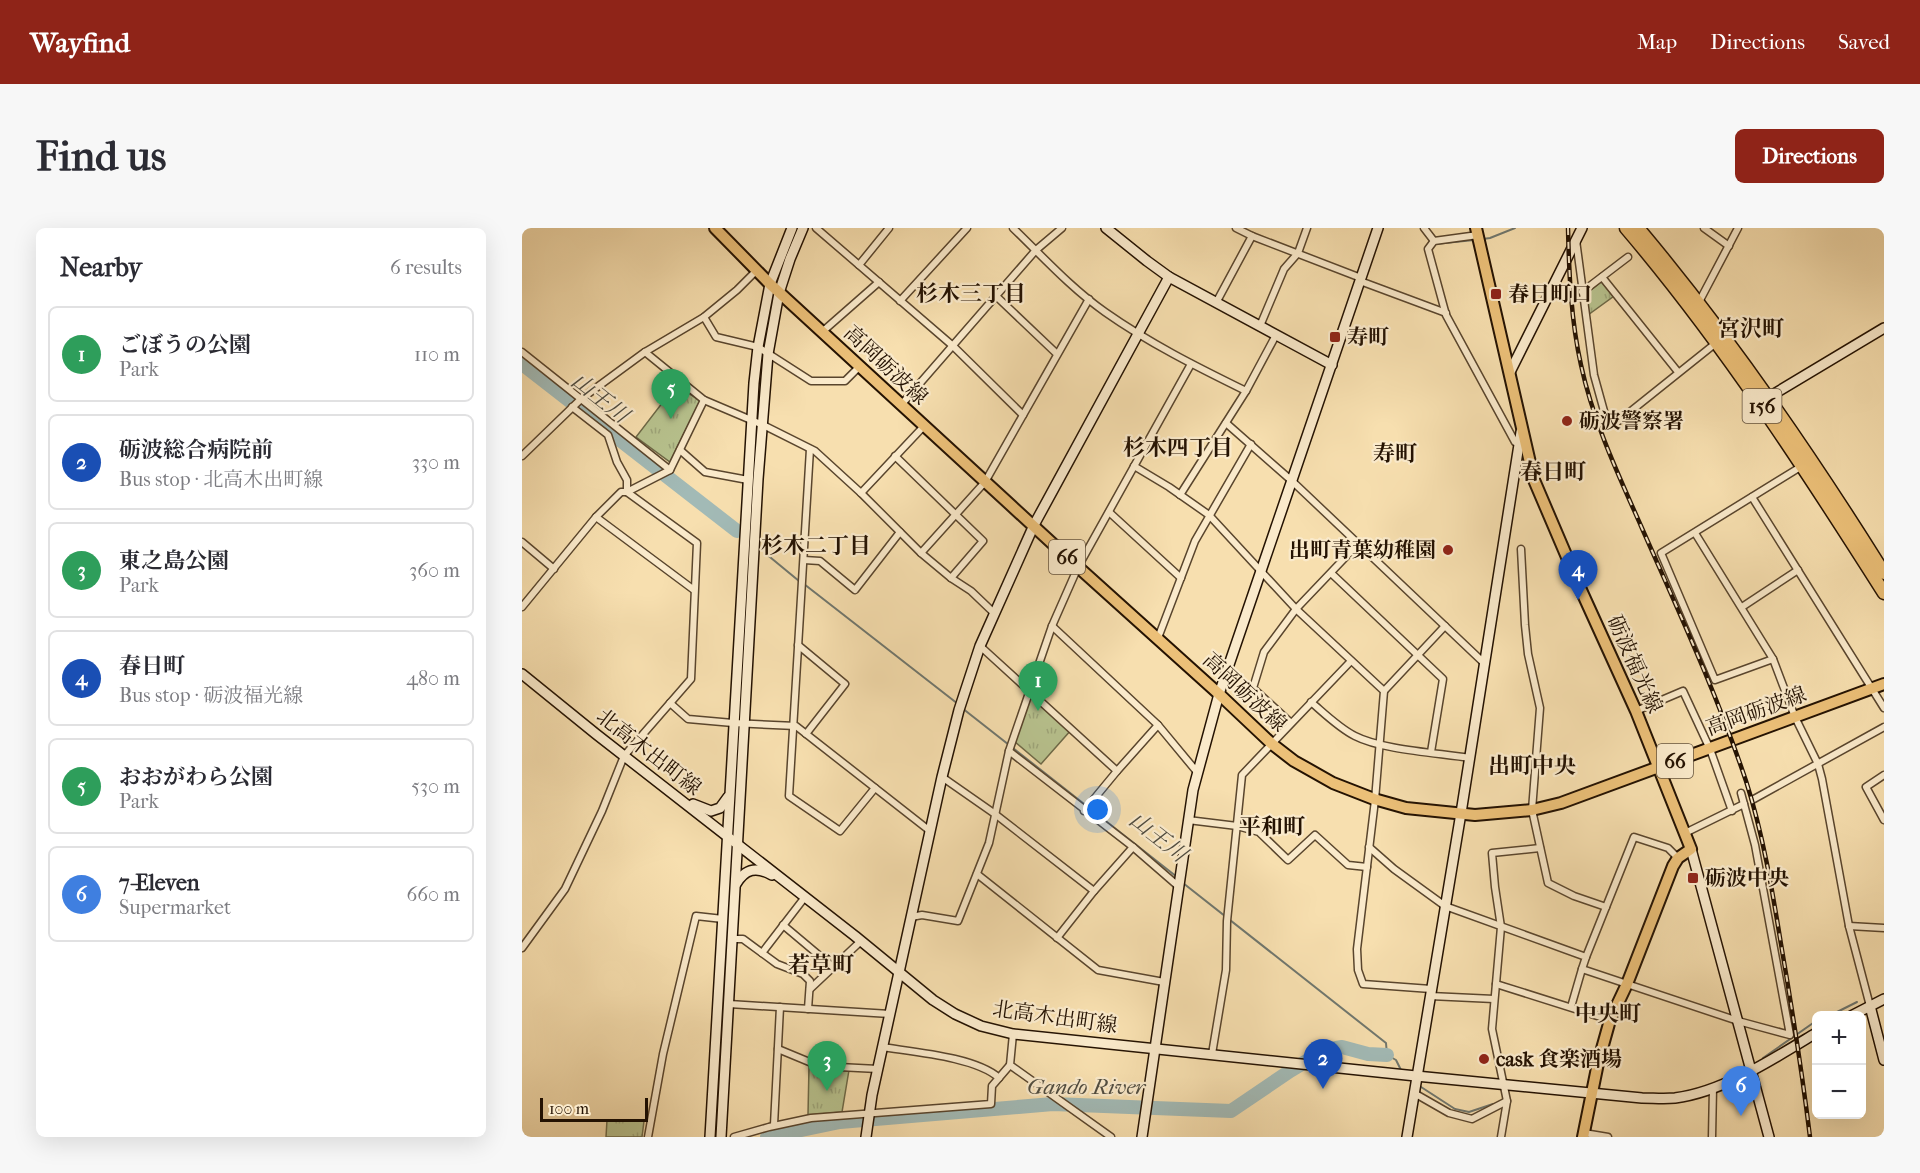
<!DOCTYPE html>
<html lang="en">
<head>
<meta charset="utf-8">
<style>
	body { margin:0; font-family:"IM FELL French Canon","Noto Serif JP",serif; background:#f7f7f7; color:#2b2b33 }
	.controls { position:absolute; right:18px; bottom:18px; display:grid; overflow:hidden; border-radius:9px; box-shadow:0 6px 24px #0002 }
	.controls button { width:54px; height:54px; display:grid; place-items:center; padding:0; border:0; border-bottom:2px solid #e1e1e2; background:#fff; color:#2b2b33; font:30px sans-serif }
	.scale { position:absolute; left:18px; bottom:15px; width:108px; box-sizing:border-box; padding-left:6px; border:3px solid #241202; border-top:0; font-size:16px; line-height:21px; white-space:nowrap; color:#241202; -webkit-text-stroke:4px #faeacb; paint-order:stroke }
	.you { position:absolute; left:576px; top:582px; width:21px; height:21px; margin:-15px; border:4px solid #fff; border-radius:50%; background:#1a73e8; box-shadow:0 0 0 9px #1a73e833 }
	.badge { display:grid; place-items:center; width:39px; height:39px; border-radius:50%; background:#8f2418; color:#fff; font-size:20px; font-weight:700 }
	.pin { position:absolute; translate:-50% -50px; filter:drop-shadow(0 2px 3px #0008) }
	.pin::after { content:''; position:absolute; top:32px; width:21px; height:18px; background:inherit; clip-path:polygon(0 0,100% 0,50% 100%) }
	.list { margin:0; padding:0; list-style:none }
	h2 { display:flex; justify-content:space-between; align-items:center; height:78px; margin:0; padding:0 24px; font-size:26px }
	h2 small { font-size:20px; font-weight:400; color:#7c7c81 }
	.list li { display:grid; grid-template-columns:39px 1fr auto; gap:18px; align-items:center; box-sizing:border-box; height:96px; margin:0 12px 12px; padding:0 12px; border:2px solid #e1e1e2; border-radius:9px }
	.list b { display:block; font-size:22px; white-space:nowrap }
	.list p { margin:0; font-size:20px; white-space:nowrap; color:#7c7c81 }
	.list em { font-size:20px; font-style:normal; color:#7c7c81 }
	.map { position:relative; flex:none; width:1362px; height:909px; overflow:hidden; border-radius:9px }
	header { display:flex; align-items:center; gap:36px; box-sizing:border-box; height:84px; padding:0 30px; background:#8f2418; color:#fff }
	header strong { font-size:28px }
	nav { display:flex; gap:33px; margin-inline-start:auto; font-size:21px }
	.intro { display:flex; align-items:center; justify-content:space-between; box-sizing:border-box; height:144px; padding:0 36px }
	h1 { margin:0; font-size:42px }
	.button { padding:15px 27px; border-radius:9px; background:#8f2418; color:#fff; font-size:21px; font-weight:700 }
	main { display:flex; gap:36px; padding:0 36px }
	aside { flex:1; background:#fff; border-radius:9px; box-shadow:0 6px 24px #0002 }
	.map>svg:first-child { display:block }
	.grass { fill:url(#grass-tufts); stroke:#6e6a48; stroke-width:1.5 }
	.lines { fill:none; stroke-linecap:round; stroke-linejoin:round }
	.stream { stroke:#70776e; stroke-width:2 }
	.river { stroke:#a2bab6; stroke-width:14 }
	.street-casing { stroke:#59452d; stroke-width:9 }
	.secondary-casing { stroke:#241202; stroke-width:12 }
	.primary-casing { stroke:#241202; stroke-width:14 }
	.highway-casing { stroke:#241202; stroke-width:15 }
	.street { stroke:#faeacb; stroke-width:6 }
	.secondary { stroke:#faeacb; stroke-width:9 }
	.primary { stroke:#ecc078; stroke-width:10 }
	.highway { stroke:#ecc078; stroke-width:12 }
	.rail-casing { stroke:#241202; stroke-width:4.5 }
	.rail { stroke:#faeacb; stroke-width:2; stroke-dasharray:7; stroke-linecap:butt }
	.poi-dot { fill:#8f2418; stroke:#faeacb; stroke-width:2 }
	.labels { text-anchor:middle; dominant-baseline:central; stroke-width:4.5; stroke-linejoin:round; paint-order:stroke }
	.shield { fill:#faeacb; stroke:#64533e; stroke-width:1.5 }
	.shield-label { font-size:20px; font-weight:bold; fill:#241202 }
	.poi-label { font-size:21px; font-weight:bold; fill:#241202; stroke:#faeacb; text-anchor:start }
	.street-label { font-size:21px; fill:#241202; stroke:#faeacb }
	.neighbourhood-label { font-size:22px; font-weight:bold; fill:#241202; stroke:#faeacb }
	.water-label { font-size:22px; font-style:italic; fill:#504d41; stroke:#faeacb }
</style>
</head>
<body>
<header>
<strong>Wayfind</strong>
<nav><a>Map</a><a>Directions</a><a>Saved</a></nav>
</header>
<div class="intro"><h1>Find us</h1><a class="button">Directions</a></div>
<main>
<aside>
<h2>Nearby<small>6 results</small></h2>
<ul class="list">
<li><span class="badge" style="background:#2e9e5b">1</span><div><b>ごぼうの公園</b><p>Park</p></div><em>110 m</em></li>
<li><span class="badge" style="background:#1a4fb4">2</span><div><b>砺波総合病院前</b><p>Bus stop · 北高木出町線</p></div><em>330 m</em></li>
<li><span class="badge" style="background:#2e9e5b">3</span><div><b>東之島公園</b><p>Park</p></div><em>360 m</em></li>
<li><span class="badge" style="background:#1a4fb4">4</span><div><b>春日町</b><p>Bus stop · 砺波福光線</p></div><em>480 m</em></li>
<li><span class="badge" style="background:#2e9e5b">5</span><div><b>おおがわら公園</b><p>Park</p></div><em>530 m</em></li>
<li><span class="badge" style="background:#3f7fe0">6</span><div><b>7-Eleven</b><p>Supermarket</p></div><em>660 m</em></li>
</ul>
</aside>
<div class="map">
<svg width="1362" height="909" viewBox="0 0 1362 909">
	<defs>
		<pattern id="grass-tufts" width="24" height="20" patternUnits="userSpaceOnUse" patternTransform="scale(1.5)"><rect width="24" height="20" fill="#b8c38f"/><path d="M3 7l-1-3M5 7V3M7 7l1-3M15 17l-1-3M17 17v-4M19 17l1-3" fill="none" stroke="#9ea67a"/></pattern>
	</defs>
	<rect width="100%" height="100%" fill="#f7dfaf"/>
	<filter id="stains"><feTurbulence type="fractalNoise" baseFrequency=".00333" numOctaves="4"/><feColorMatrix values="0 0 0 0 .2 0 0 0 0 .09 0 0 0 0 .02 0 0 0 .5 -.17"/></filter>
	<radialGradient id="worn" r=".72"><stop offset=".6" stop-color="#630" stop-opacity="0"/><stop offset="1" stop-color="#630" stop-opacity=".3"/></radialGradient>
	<g class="grass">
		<polygon points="1079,54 1082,55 1092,68 1066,87 1063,67"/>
		<polygon points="154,157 178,173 148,234 114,209"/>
		<polygon points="508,465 549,502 519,536 493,514"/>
		<polygon points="287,838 309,841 327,842 320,884 286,887"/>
		<polygon points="85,892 122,893 120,909 84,909"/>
	</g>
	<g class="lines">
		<g class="stream">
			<polyline points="961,11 968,10 993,0"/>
			<polyline points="913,16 952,12"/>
			<polyline points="243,325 277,353"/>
			<polyline points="282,356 436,476"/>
			<polyline points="440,480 655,649"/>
			<polyline points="661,655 864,815 865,827 874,832 880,844"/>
			<polyline points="1307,788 1335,774"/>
			<polyline points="1241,830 1294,793"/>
			<polyline points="896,857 933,881 947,884 971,876"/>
		</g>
		<g class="river">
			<polyline points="0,136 215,303"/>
			<polyline points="245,909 318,894 531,876 709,883 768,843 803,822 820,819 846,826 865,827"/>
		</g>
		<g class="street-casing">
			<g id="street">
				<polyline points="294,0 431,118 501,187"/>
				<path d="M 491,0 C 521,29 549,60 583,84 C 627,115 675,139 724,163"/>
				<polyline points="714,0 730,8 839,50"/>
				<polyline points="902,0 912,13"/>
				<polyline points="1182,0 1207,18"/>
				<polyline points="956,7 912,13 906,21 924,87 993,214 998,216"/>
				<polyline points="1054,12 1072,147 1085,194 1094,195 1194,115"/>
				<polyline points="337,37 367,0"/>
				<polyline points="1080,49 1156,144"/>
				<polyline points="838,53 924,85"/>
				<polyline points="1060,64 1106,29"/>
				<polyline points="474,68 535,126"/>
				<polyline points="378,73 445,0"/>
				<polyline points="1177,74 1216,0"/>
				<polyline points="694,75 730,8"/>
				<polyline points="182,89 194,109 236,119 289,153 323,153 338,138"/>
				<polyline points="738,98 762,41 776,25 785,0"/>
				<polyline points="300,104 357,54"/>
				<polyline points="0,124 148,242 105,264 99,264 74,289 0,379"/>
				<polyline points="123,124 182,172 241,197 293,223 339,265 399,325 429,350 449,363 472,385"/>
				<polyline points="379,177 514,22 540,0"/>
				<polyline points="704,195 770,253 962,435"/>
				<polyline points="288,221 267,568 318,603 353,560"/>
				<polyline points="158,222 183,244 226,252"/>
				<polyline points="0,228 59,171 123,124 182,89 215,62 235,42"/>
				<polyline points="373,228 461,313 429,350"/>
				<polyline points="612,238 647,259 687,287 774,381 862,463 853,572 835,721 836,742 841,756 909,761"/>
				<polyline points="148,242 182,172"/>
				<polyline points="339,265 402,198"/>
				<polyline points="658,267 724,163 754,107"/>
				<polyline points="1230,269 1362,480"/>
				<polyline points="587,284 659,350"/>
				<polyline points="74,289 172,362"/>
				<polyline points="1173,305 1251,431 1273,489 1296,536 1300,551 1327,698 1348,778"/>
				<polyline points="0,314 32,341"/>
				<polyline points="999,321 1003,397 1006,426 1018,480 1010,582 1026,655 1052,668 1084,679"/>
				<polyline points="399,325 463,254 567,71"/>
				<polyline points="282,332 298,333 333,362 378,304"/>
				<polyline points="809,345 921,451 909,524"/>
				<polyline points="1220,379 1276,342"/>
				<polyline points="530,398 636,497 675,544"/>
				<polyline points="636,410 673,313 729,216"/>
				<polyline points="276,417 323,456 284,506"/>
				<polyline points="458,418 595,543"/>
				<polyline points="1251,431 1193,452 1139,325 1280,238"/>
				<polyline points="862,463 923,398"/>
				<path d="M 789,474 C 803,486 817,500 833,508 C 860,522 917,525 948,530"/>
				<polyline points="148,475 166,491 211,495 274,498 408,603"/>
				<polyline points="1114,483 1161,463 1188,521 1210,583"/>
				<polyline points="769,495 731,460 742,424 774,381 836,316"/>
				<polyline points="487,523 611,619 656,658"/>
				<polyline points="1362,547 1344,559 1362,592"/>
				<polyline points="420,549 473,586 572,663"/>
				<polyline points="1232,571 1362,499"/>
				<polyline points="562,583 595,543 636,497"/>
				<polyline points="666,592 715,598 737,604 766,632 793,607 826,637 845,639"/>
				<polyline points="1163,605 1222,576"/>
				<polyline points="847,619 872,641 923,678 1064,729 1060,741 1216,793 1268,807 1233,617 1219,565"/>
				<polyline points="455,646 576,742 642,754"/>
				<polyline points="389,689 400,687 436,693 467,615 487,523 530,398 556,339 669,136"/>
				<polyline points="261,697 311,739"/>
				<polyline points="1327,698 1362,700"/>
				<polyline points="535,710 572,663 611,619"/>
				<polyline points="210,711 221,711 255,736 281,746 288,753 286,781"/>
				<polyline points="0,720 43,661 80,583 102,528 169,451 175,315 105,264 105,252 95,234 86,207 50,179"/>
				<polyline points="240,725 283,669"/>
				<polyline points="1064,729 1112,609 1146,620 1156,630"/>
				<polyline points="974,756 1088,792"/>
				<polyline points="288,761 339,713"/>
				<polyline points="908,768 972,771"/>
				<polyline points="207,776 368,786"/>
				<polyline points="1049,779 1060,741"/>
				<polyline points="491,806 488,837 589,909"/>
				<path d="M 360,819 C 391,824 454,829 477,850"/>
				<polyline points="256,821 297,838 356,841"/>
				<polyline points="690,826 704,742 705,693 720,547 829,433"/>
				<polyline points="892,865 927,885 950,891 985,873"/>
				<polyline points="252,897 258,779"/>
				<polyline points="1062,905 1086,909"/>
				<polyline points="126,909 141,826 174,688 201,691"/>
				<polyline points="212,909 247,899 289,890 469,876 470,858 488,837"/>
				<polyline points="979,909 985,873 970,801 979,699 973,659 970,625 1018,620"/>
				<polyline points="1190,909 1191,860"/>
			</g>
		</g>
		<g class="secondary-casing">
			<g id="secondary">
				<polyline points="584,0 625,33 647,49 810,137"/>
				<polyline points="988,144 1060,0"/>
				<polyline points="1242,172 1362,100"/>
				<path d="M 0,446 L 74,506 L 333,708 L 411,772 L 433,786 L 459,798 L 491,806 L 894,848 L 1120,870 C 1131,870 1142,871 1153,870 C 1201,864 1253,830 1294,805"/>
				<polyline points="171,576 189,583 198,580 206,569"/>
				<polyline points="1169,621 1247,909"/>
				<path d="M 214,656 C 223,641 234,638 250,647"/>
				<polyline points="1348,778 1362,832"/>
				<polyline points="1329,788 1362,771"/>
				<polyline points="188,909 232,155 236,119 248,56 270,0"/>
				<polyline points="199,909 236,251 246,126 257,65 268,31 281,0"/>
				<polyline points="344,909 350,867 420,549 437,482 458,418 512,297 647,49"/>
				<polyline points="620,909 671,562 697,466 856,0"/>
				<polyline points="885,909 939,585 999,204"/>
			</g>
		</g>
		<g class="primary-casing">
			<g id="primary">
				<polyline points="193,0 248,56 556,339 697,466 750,516 772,533 811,555 852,571 884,580 953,587 1010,582 1039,575 1362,456"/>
				<polyline points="954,0 1012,252 1059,362 1114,483 1169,621 1156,630 1151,638 1105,756 1088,792 1076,835 1061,909"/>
			</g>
		</g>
		<g class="highway-casing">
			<g id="highway">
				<path d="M 1104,0 C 1201,114 1282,239 1362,365"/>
				<path d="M 1116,0 C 1207,108 1287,225 1362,345"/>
			</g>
		</g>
		<use href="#street" class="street"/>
		<use href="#secondary" class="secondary"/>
		<use href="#primary" class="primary"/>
		<use href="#highway" class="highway"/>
		<g class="rail-casing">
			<path id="rail" d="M 1046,0 C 1047,45 1049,93 1059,137 C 1071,193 1096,246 1119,298 C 1156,382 1195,466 1224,553 C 1241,606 1250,661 1259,716 C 1270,780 1280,844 1288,909"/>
		</g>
		<use href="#rail" class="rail"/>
	</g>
	<g class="poi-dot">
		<rect x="968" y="60" width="12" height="12" rx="3"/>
		<rect x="807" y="103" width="12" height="12" rx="3"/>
		<circle cx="1045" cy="193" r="6"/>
		<circle cx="926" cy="322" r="6"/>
		<rect x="1165" y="644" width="12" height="12" rx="3"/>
		<circle cx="962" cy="831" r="6"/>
	</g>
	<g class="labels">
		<g class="shield">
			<rect x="1220.5" y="161" width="39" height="34" rx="4.5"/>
			<rect x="527" y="312" width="36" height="34" rx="4.5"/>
			<rect x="1135" y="516" width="36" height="34" rx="4.5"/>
		</g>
		<g class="shield-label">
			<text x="1240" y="178">156</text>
			<text x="545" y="329">66</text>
			<text x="1153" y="533">66</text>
		</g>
		<g class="poi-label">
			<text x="986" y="66">春日町口</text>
			<text x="825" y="109">寿町</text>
			<text x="1057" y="193">砺波警察署</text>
			<text x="914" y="322" text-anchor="end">出町青葉幼稚園</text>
			<text x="1183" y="650">砺波中央</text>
			<text x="974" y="831">cask 食楽酒場</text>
		</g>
		<g class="street-label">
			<text transform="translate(364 137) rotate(43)">高岡砺波線</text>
			<text transform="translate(1113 436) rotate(66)">砺波福光線</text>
			<text transform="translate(723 464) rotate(43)">高岡砺波線</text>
			<text transform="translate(1234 483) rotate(-20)">高岡砺波線</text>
			<text transform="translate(127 524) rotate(38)">北高木出町線</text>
			<text transform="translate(533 789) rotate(8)">北高木出町線</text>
		</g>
		<g class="neighbourhood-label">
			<text x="449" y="66">杉木三丁目</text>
			<text x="1229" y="101">宮沢町</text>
			<text x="656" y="220">杉木四丁目</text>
			<text x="873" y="226">寿町</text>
			<text x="1031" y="244">春日町</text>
			<text x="294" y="318">杉木二丁目</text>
			<text x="1010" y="538">出町中央</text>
			<text x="750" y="599">平和町</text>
			<text x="299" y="737">若草町</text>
			<text x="1086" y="786">中央町</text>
		</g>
		<g class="water-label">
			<text transform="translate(78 170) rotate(38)">山王川</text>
			<text transform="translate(636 609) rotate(38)">山王川</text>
			<text x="564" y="859">Gando River</text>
		</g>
	</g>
	<rect width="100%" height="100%" filter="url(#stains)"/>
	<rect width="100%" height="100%" fill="url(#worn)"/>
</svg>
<div class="controls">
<button>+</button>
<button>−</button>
</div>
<div class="scale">100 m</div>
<div class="you"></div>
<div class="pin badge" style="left:516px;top:483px;background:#2e9e5b">1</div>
<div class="pin badge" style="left:801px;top:861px;background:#1a4fb4">2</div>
<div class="pin badge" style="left:305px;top:863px;background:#2e9e5b">3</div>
<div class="pin badge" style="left:1056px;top:372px;background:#1a4fb4">4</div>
<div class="pin badge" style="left:149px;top:191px;background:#2e9e5b">5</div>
<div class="pin badge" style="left:1219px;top:888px;background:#3f7fe0">6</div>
</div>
</main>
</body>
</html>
